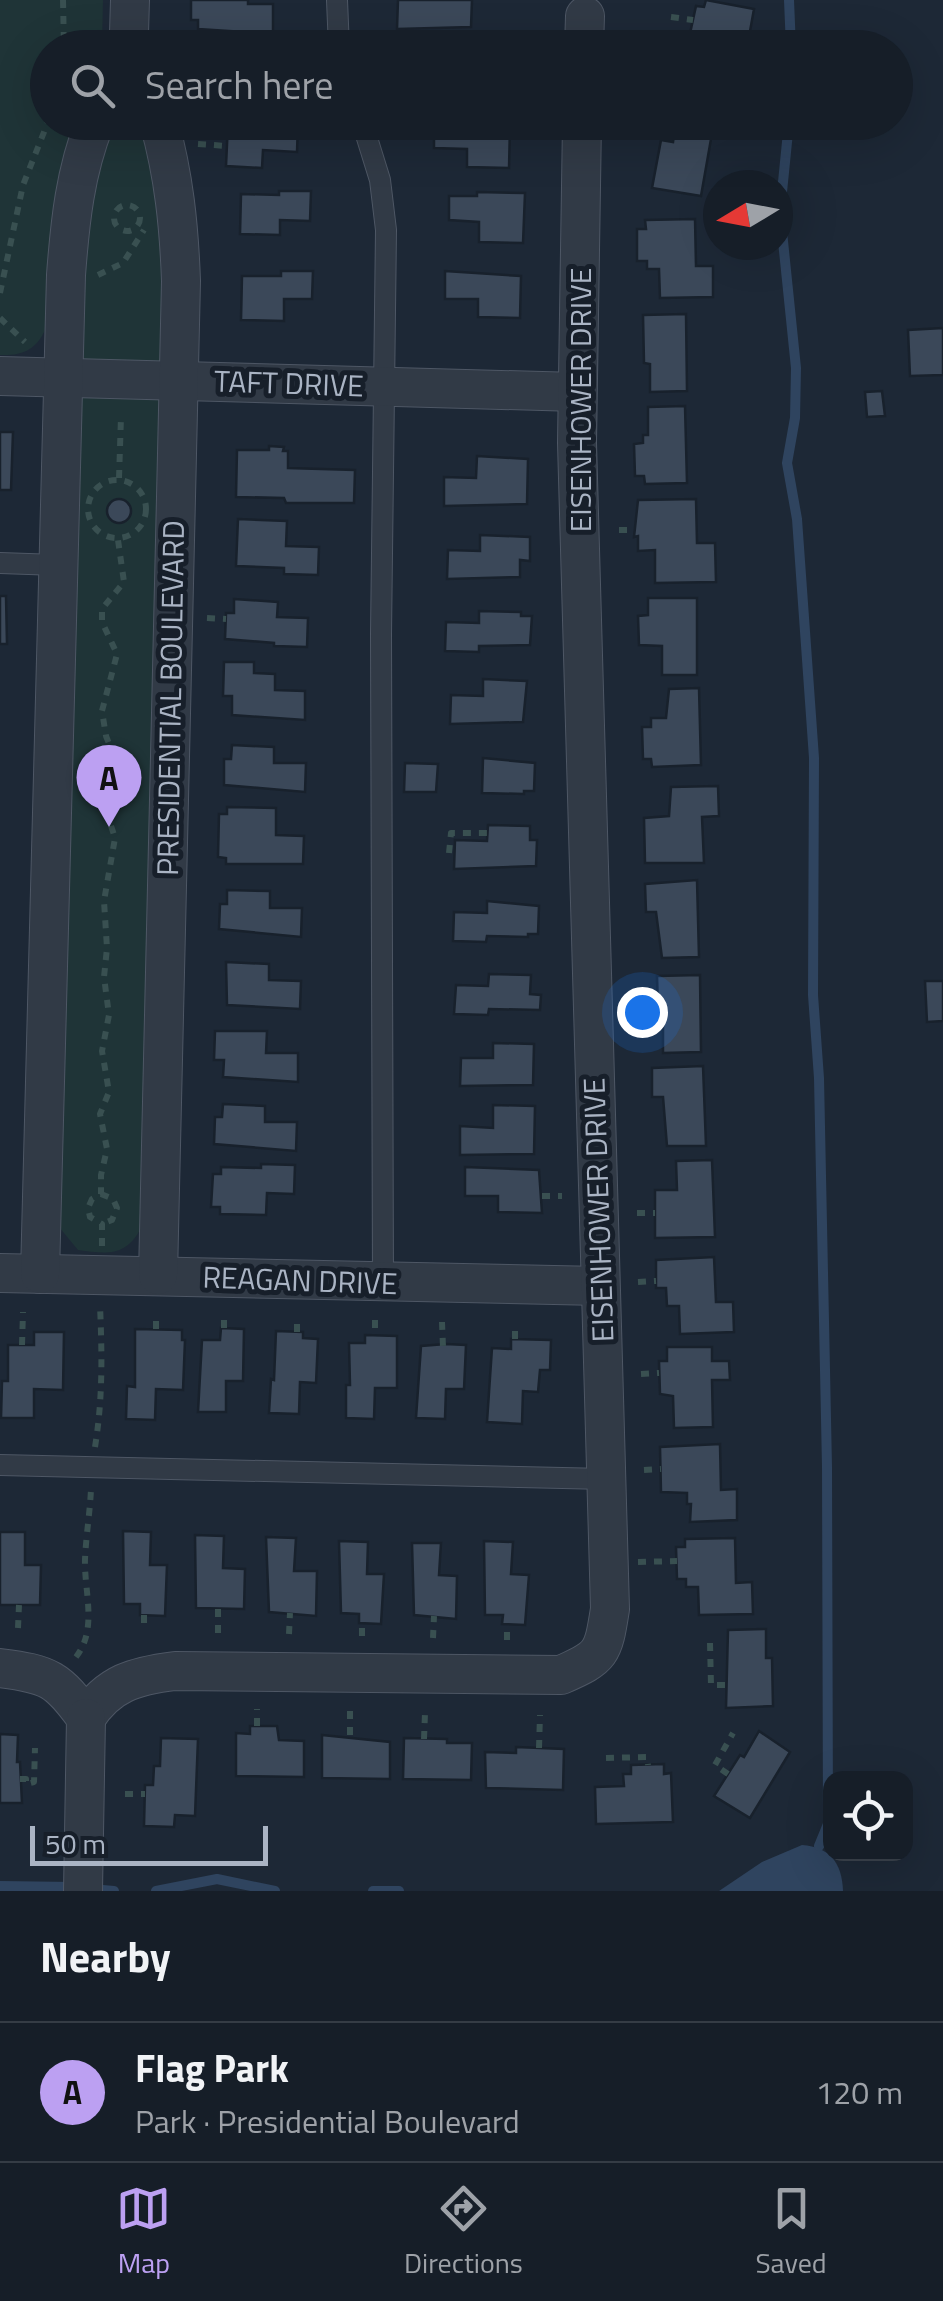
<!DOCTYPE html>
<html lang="en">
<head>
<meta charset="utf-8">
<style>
	body { margin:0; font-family:"Titillium Web",sans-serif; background:#1f2730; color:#f1f3f6 }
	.controls { position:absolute; right:30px; bottom:30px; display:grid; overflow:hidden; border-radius:20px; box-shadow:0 10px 40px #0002 }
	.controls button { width:90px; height:90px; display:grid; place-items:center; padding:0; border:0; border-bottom:2px solid #353c45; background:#161e28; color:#f1f3f6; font:50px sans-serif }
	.compass { position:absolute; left:703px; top:170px; width:90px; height:90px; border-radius:50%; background:#161e28; box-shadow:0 10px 40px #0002; rotate:260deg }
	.scale { position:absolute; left:30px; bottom:25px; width:238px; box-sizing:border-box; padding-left:10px; border:5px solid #aab4c4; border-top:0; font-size:28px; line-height:35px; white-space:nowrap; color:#aab4c4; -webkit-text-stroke:8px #171f2a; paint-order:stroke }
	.you { position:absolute; left:642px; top:1012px; width:35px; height:35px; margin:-25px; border:8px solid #fff; border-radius:50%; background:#1a73e8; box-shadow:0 0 0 15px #1a73e833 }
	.badge { display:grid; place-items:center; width:65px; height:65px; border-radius:50%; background:#bca0f2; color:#111; font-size:32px; font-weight:700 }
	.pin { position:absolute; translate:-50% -82px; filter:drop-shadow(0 2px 5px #0008) }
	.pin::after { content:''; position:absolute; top:52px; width:35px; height:30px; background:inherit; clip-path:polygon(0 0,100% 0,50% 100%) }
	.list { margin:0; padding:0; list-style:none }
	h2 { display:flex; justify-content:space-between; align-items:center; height:130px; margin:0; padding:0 40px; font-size:42px }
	h2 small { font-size:32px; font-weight:400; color:#9ea2a8 }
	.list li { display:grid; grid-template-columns:65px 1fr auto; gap:30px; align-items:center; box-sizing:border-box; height:140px; padding:0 40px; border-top:2px solid #353c45 }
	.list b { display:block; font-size:38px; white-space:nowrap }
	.list p { margin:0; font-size:32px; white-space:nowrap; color:#9ea2a8 }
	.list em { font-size:32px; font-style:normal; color:#9ea2a8 }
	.icon { flex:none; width:55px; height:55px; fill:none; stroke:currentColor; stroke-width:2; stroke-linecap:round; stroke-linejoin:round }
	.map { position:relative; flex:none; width:943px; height:1891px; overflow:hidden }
	.search { position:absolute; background:#161e28; box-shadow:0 10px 40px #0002; left:30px; right:30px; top:30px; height:110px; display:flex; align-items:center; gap:25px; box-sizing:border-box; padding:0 35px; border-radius:55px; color:#9ea2a8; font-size:38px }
	.sheet { height:270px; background:#161e28 }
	nav { display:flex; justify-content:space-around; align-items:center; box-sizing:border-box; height:140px; border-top:2px solid #353c45; background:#161e28; font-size:28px; color:#9ea2a8 }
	nav a { display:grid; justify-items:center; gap:5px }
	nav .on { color:#bca0f2 }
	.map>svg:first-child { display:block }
	.green { fill:#1f3437 }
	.water { fill:#2f445f }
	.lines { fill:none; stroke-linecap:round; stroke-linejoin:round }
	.stream { stroke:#2f445f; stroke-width:10 }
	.building { fill:#3b4859; stroke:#18212c; stroke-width:2.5 }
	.lane-casing { stroke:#4e5765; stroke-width:22 }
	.street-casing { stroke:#4e5765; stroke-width:40 }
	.path { stroke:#395051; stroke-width:6; stroke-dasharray:8 8; stroke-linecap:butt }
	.lane { stroke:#313a46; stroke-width:20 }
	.street { stroke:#313a46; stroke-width:38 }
	.labels { text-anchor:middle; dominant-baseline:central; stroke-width:10; stroke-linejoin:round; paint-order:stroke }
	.street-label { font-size:30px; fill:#aab4c4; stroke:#171f2a }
</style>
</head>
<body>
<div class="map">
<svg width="943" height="1891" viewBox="0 0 943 1891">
	<rect width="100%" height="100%" fill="#1d2836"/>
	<g class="green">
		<path d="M 0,0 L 103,0 L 102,47 L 48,48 L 48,122 L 75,123 L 66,149 L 45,330 C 36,350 22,356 0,355 Z"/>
		<path d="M 111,123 L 140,123 L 157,172 L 165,231 L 141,1228 C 126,1257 107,1254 78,1250 L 59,1227 L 82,202 Z"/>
	</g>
	<path class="water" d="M 802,1845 C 830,1847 842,1863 843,1891 L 719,1891 L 762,1862 Z"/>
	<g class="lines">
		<g class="stream">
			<polyline points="789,0 791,48"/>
			<polyline points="789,122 780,212 796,368 795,418 787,463 797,519 814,758 813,995 819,1078 827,1467 828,1824 819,1846"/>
			<polyline points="0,1886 74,1887"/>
			<polyline points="91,1889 114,1891"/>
			<polyline points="156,1891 217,1879 275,1891"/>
			<polyline points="373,1891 399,1891"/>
		</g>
	</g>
	<g class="building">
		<polygon points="191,0 248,0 248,4 273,4 273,34 198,29 198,20 191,20"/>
		<polygon points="398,0 472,0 471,27 397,29"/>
		<polygon points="706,0 754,9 747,48 697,47 698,39 689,38 696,6 704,7"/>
		<polygon points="265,122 298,123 297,152 263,150 262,168 226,166 228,123"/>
		<polygon points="434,122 510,126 509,168 467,167 467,149 434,148"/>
		<polygon points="676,122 714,122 701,196 652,188 661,140 673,142"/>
		<polygon points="279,191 311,191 310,221 280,220 280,235 240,234 241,194 279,195"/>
		<polygon points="477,192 525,193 523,243 479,242 479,222 449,220 449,196 477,196"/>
		<polygon points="695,219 696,266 713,266 713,297 660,298 659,269 647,269 647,261 637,261 637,229 646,229 645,220"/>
		<polygon points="281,271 313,271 312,299 284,299 284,321 241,320 242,276 281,276"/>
		<polygon points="445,271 521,276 520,318 478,317 478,299 445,299"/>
		<polygon points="686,314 687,391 650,392 650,364 644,363 643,315"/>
		<polygon points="943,328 943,375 910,376 908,330"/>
		<polygon points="882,391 885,416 867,417 865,392"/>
		<polygon points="685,406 687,483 645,484 644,476 635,476 634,444 643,443 643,435 648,435 648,407"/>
		<polygon points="0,432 13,432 11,490 0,490"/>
		<polygon points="269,446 284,447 283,451 288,451 288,468 355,470 354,503 286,503 284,498 236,497 237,450 269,450"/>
		<polygon points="477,456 528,459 527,504 444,506 444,477 476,478"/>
		<circle cx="119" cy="511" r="12"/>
		<polygon points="696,499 697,543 715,543 716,582 655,583 655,550 638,551 638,536 634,537 638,500"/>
		<polygon points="238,519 287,521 286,546 319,547 318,575 284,574 284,568 236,566"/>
		<polygon points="480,535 530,537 530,561 520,560 520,577 447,579 448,550 480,551"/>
		<polygon points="0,596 6,596 7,644 0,644"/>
		<polygon points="648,598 697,598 697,675 662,675 662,646 639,645 638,616 648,615"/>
		<polygon points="234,599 278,602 277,617 308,618 307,647 274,646 274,643 225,639 226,613 234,613"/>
		<polygon points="479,611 521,612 521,616 532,616 530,645 479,646 479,652 445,651 446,622 479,623"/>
		<polygon points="224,662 254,662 254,673 275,674 275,690 305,691 305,720 232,715 232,696 223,696"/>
		<polygon points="483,679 527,681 523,722 450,724 451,695 483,696"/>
		<polygon points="699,688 701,765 652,767 651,759 643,759 642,727 651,727 651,718 666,718 669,689"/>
		<polygon points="232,745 274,747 274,763 306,763 305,792 224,785 224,759 231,759"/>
		<polygon points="483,758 535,763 534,791 524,791 524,794 482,793"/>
		<polygon points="405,763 438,764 436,792 404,792"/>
		<polygon points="718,786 719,816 702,817 704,863 645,863 644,818 669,816 671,787"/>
		<polygon points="227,807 276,808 276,835 304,836 303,864 226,864 226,858 218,857 219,814 227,814"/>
		<polygon points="488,825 530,826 530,840 537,840 536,866 454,869 455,840 487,841"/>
		<polygon points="697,880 699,957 662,958 656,912 646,912 645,884"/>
		<polygon points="227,890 270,891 270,908 302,908 301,937 219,929 220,904 227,904"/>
		<polygon points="487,901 539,906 538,934 528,934 528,937 487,936 486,942 453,941 454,912 487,913"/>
		<polygon points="226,962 269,964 269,980 301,981 300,1009 227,1005"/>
		<polygon points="489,974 531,975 530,994 541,995 540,1010 489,1009 488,1015 454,1014 456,985 488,986"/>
		<polygon points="700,975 701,1052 663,1053 663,1024 649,1023 648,1008 658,1008 657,976"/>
		<polygon points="925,981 943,981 943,1021 927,1022"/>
		<polygon points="215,1031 267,1031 266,1053 298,1053 298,1082 223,1077 224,1060 214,1060"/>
		<polygon points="493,1043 534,1044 533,1085 460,1086 461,1058 493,1058"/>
		<polygon points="703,1066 706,1146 667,1146 663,1097 652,1097 652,1068"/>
		<polygon points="223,1104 265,1106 265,1122 297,1122 296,1151 214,1144 215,1117 222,1117"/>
		<polygon points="493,1105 535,1106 534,1154 460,1155 460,1126 493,1128"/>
		<polygon points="712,1160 715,1237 655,1238 655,1190 677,1190 676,1161"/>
		<polygon points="261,1164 295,1165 294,1194 267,1193 266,1215 220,1214 220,1207 211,1207 213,1174 221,1174 221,1167 261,1168"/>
		<polygon points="465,1167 539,1170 542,1213 498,1212 498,1196 465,1196"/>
		<polygon points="714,1257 716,1302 733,1302 734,1332 680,1334 679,1306 667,1306 666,1288 656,1288 656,1260"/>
		<polygon points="221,1328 244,1329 243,1381 226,1381 226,1412 198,1412 202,1340 220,1340"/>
		<polygon points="135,1329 182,1330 182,1340 185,1340 183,1390 156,1389 155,1420 126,1419 127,1386 135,1387"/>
		<polygon points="276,1331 303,1332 303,1338 318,1339 316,1383 300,1382 299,1414 269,1413 271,1379 274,1380"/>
		<polygon points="34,1332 64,1332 63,1390 34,1389 34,1418 1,1418 2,1381 8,1381 8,1345 34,1345"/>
		<polygon points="365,1335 397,1336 397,1388 375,1388 374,1419 346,1418 346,1385 350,1385 349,1343 365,1343"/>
		<polygon points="511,1339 551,1340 550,1370 540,1370 538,1392 523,1391 522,1424 487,1422 492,1348 511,1349"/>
		<polygon points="446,1344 466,1345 464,1389 446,1389 445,1419 416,1418 421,1346"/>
		<polygon points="667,1347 712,1347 712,1361 729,1361 730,1380 712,1380 713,1427 674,1428 673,1396 660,1394 659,1361 667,1361"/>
		<polygon points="720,1444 721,1490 737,1489 737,1520 690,1522 691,1504 687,1504 687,1493 661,1492 660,1447"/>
		<polygon points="123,1531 151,1532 150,1565 167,1565 165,1616 140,1615 140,1604 124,1604"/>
		<polygon points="0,1532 25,1532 25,1565 41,1565 40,1605 0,1605"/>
		<polygon points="195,1535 224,1536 223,1568 245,1569 244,1609 196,1608"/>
		<polygon points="266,1537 296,1538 294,1571 317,1571 316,1616 269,1612"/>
		<polygon points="735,1538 736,1583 752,1582 753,1614 699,1615 698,1587 686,1587 686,1579 677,1579 676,1547 685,1547 685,1539"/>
		<polygon points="339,1541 368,1542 367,1574 384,1574 381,1624 359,1623 359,1614 341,1613"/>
		<polygon points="484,1541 513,1542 511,1574 529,1575 525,1625 502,1624 503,1615 485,1615"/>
		<polygon points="412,1543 441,1543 439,1575 457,1576 456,1619 414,1615"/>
		<polygon points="766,1629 766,1658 772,1658 773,1706 726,1708 728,1630"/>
		<polygon points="250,1726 277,1726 279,1740 304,1741 304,1777 236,1776 236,1733 250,1734"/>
		<polygon points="759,1731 790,1752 750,1818 714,1796 740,1755 744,1757"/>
		<polygon points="0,1734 18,1735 17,1762 20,1762 22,1803 0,1803"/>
		<polygon points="322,1735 390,1742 390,1779 322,1778"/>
		<polygon points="161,1738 198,1739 195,1816 175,1815 174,1827 144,1826 145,1785 153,1785 154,1766 160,1766"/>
		<polygon points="404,1738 447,1739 447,1743 472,1743 471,1780 403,1779"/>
		<polygon points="516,1747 564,1749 563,1790 486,1788 485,1752 516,1753"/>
		<polygon points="664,1764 664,1774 671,1773 673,1822 596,1824 595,1787 624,1786 623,1774 631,1774 631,1765"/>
	</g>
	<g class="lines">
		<g class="lane-casing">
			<g id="lane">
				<polyline points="337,0 339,48"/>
				<polyline points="362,122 380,180 386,230 381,634 383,1283"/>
				<polyline points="0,563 57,565"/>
				<polyline points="0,1465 606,1479"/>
			</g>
		</g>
		<g class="street-casing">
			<g id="street">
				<polyline points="124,48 129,33 130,0"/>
				<polyline points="584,48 585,16"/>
				<polyline points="0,376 577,392"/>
				<polyline points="0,1273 600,1286"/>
				<path d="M 40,1274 L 66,275 C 70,222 75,172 95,122"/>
				<path d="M 158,1275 L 181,281 C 179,226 174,176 159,122"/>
				<path d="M 0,1668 C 49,1674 58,1679 86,1718 C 108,1683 135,1676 175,1671 L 561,1675 C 602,1657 603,1654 610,1609 L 577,443 L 582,122"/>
				<polyline points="83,1891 86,1718"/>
			</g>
		</g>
		<g class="path">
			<polyline points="63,0 64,48"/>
			<polyline points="671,17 693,20"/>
			<polyline points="198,144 227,146"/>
			<circle cx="127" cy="218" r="13"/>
			<polyline points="98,275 123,263 144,230"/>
			<polyline points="0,293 23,185 48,122"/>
			<polyline points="0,318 25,342"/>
			<polyline points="119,478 121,417"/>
			<circle cx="117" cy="509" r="29"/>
			<polyline points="619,530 634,530"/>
			<polyline points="207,618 226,619"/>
			<polyline points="449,853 451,833 487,833"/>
			<polyline points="101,1194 113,1199 117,1208 112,1220 102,1224"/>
			<polyline points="542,1196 562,1196"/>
			<polyline points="637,1213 655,1213"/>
			<polyline points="102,1246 102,1224 90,1217 88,1208 92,1199 101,1194 101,1175 107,1149 100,1114 109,1092 102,1051 109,1015 104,977 107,948 104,901 115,838 103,801 115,758 106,736 102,711 117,654 102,622 102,609 124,582 118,540"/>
			<polyline points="638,1282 656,1281"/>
			<polyline points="375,1320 375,1336"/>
			<polyline points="442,1322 443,1347"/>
			<polyline points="224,1328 224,1316"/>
			<polyline points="156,1329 156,1315"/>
			<polyline points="297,1332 297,1318"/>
			<polyline points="515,1339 515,1324"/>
			<polyline points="22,1345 23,1312"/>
			<polyline points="641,1374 659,1373"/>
			<path d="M 95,1447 C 103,1398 102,1353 100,1305"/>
			<polyline points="644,1470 661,1469"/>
			<polyline points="638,1562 677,1561"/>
			<polyline points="144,1615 144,1631"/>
			<polyline points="18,1628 19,1605"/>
			<polyline points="218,1633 218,1608"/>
			<polyline points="289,1634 290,1613"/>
			<polyline points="362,1636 362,1623"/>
			<polyline points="433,1638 434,1616"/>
			<polyline points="507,1640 507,1624"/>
			<polyline points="710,1643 711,1685 726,1685"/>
			<path d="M 76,1657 C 98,1629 84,1592 85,1559 C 86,1536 90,1512 91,1489"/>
			<polyline points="350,1711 350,1738"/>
			<polyline points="257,1726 257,1709"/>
			<polyline points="424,1739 425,1713"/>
			<polyline points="539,1748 540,1715"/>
			<polyline points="606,1758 647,1757 648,1765"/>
			<polyline points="728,1774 715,1765 733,1733"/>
			<polyline points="20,1779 26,1779 26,1784 34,1782 35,1748"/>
			<polyline points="125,1794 145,1794"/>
		</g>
		<use href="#lane" class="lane"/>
		<use href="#street" class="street"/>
	</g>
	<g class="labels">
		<g class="street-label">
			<text transform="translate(289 383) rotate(2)">TAFT DRIVE</text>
			<text transform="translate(580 400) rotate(-90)">EISENHOWER DRIVE</text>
			<text transform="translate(170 698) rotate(-89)">PRESIDENTIAL BOULEVARD</text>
			<text transform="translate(598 1210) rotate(-92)">EISENHOWER DRIVE</text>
			<text transform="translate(300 1280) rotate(2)">REAGAN DRIVE</text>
		</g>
	</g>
</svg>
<div class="controls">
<button><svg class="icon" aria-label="locate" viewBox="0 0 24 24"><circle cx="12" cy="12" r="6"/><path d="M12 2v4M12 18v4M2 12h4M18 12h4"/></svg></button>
</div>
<svg class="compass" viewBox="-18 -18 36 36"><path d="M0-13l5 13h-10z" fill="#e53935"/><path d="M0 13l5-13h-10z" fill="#9ea2a8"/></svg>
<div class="scale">50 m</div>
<div class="you"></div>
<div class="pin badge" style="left:109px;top:827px">A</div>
<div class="search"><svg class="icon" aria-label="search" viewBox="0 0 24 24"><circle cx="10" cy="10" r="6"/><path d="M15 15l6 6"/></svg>Search here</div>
</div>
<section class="sheet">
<h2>Nearby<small></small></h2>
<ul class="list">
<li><span class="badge">A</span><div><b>Flag Park</b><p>Park · Presidential Boulevard</p></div><em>120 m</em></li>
</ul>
</section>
<nav>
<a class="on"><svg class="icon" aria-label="map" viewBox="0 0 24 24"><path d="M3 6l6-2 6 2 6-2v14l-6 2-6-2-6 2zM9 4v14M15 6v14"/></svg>Map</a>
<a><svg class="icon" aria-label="directions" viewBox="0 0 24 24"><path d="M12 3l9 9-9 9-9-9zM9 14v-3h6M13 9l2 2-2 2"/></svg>Directions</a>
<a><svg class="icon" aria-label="saved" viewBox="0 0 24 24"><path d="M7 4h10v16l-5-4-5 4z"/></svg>Saved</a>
</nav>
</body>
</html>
